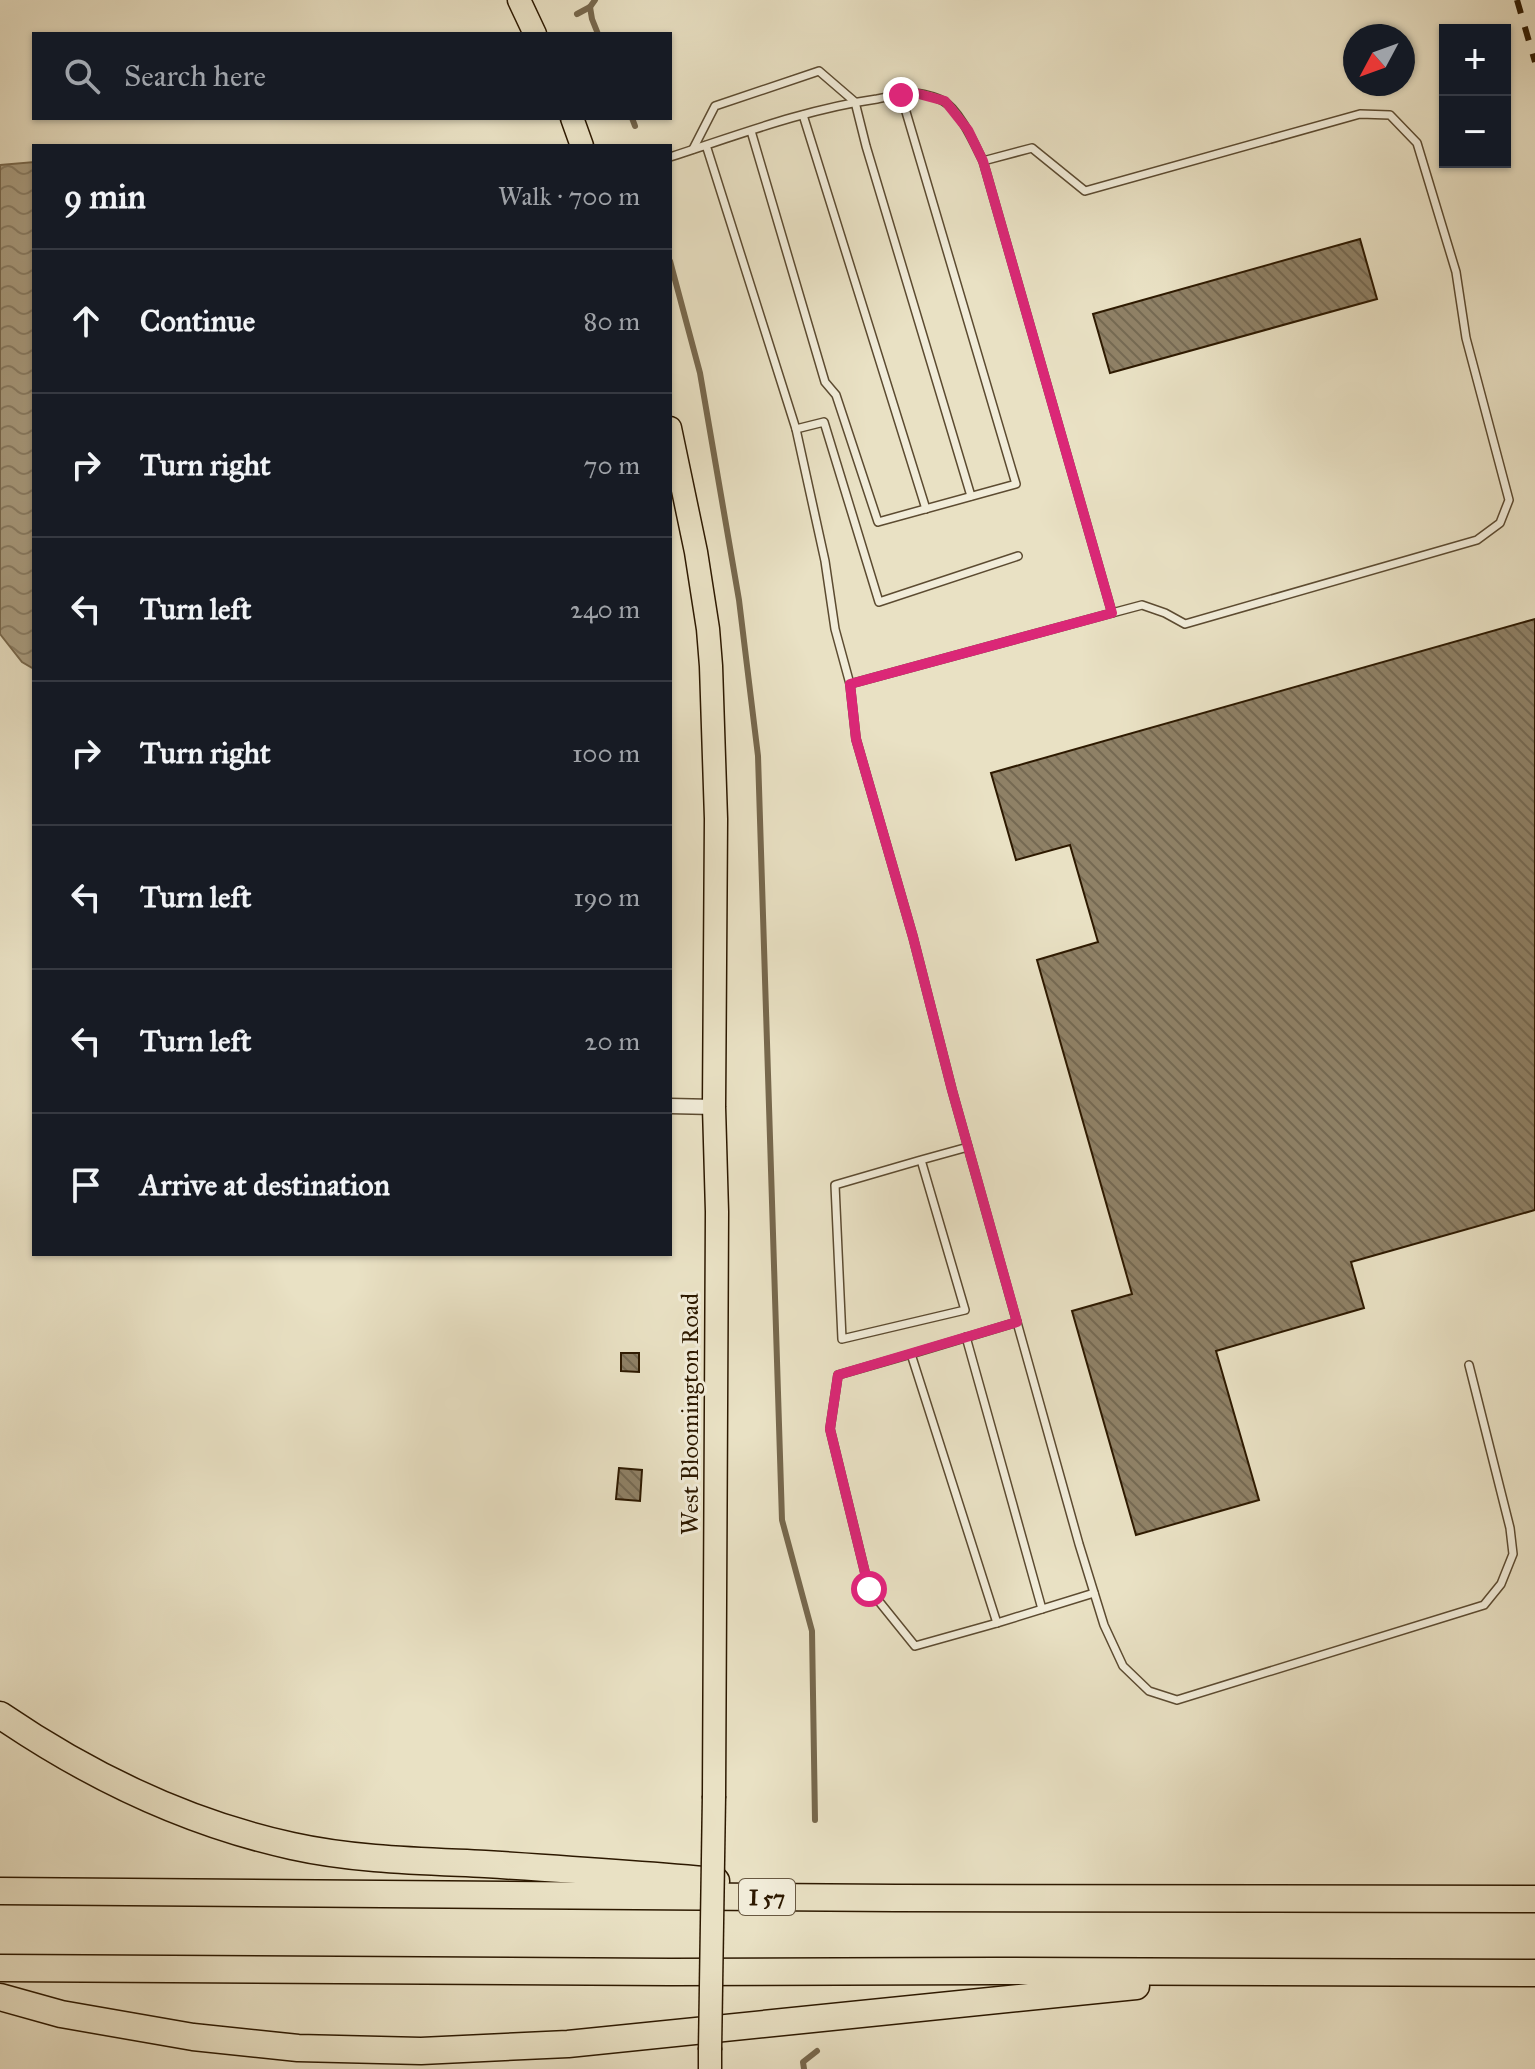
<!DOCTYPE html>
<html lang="en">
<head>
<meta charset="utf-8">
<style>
	body { margin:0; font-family:"IM FELL Great Primer",serif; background:#20242c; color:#f1f3f6 }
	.controls { position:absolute; right:24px; top:24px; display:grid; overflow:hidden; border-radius:0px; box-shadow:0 2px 6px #0004 }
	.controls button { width:72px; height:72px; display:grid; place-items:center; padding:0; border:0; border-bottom:2px solid #363941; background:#171b24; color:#f1f3f6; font:40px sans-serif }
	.compass { position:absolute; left:1343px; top:24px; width:72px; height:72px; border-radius:50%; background:#171b24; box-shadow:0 2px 6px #0004; rotate:229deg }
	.stop { position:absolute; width:24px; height:24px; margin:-18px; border:6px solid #db2777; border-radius:50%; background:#fff }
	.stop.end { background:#db2777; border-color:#fff; box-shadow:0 2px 8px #0008 }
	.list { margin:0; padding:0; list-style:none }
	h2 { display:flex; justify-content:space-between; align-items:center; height:104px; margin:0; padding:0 32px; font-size:34px }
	h2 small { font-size:26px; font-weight:400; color:#9ea1a6 }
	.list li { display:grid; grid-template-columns:52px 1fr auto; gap:24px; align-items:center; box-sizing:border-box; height:144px; padding:0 32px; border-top:2px solid #363941 }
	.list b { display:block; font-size:30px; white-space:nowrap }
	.list em { font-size:26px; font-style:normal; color:#9ea1a6 }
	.icon { flex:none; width:44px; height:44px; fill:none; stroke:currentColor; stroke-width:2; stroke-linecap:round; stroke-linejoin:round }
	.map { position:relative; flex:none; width:1535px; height:2069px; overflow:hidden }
	.search { position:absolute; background:#171b24; box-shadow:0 2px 6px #0004; left:32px; top:32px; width:640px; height:88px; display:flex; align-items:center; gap:20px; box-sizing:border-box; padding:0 28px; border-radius:0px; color:#9ea1a6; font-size:30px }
	.panel { position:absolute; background:#171b24; box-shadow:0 2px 6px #0004; left:32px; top:144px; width:640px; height:1112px; border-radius:0px }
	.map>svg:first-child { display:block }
	.water { fill:url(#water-waves); stroke:#77684d; stroke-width:2 }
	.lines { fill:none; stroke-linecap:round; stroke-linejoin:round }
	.stream { stroke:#77684d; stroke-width:6 }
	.building { fill:url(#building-back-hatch); stroke:#2d1900; stroke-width:2 }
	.lane-casing { stroke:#5c4b31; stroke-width:10 }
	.street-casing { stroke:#5c4b31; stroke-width:17 }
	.primary-casing { stroke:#2d1900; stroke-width:25 }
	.highway-casing { stroke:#2d1900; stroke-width:29 }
	.lane { stroke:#f1ecd9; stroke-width:7 }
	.street { stroke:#f1ecd9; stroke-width:14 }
	.primary { stroke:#e9e1c4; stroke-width:22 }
	.highway { stroke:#e9e1c4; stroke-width:26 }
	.rail { stroke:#2d1900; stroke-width:6; stroke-dasharray:14 14; stroke-linecap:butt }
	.primary-bridge-casing { stroke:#2d1900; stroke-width:25; stroke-linecap:butt }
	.primary-bridge { stroke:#e9e1c4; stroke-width:22 }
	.route { stroke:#db2777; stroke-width:10 }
	.labels { text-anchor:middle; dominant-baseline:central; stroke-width:6; stroke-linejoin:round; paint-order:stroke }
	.shield { fill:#f1ecd9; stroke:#685841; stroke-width:2 }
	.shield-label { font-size:22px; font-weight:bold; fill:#2d1900 }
	.street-label { font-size:24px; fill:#2d1900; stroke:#f1ecd9 }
</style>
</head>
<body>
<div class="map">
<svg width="1535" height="2069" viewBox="0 0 1535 2069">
	<defs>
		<pattern id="water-waves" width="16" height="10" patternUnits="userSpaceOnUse" patternTransform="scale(2)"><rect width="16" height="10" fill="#a99d81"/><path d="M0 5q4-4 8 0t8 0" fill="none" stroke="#8a7f67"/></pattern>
		<pattern id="building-back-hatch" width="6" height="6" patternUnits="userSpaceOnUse" patternTransform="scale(2)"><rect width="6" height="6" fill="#8f8166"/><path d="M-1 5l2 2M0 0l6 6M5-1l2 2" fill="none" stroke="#756952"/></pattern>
	</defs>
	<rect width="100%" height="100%" fill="#e9e1c4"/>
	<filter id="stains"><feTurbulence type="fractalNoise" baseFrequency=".0025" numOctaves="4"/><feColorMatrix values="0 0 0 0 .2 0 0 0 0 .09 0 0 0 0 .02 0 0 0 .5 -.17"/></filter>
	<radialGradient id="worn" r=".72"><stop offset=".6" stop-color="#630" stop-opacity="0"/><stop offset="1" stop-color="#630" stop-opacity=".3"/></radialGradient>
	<polygon class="water" points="34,162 34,669 22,662 0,634 0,165"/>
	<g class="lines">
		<g class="stream">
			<polyline points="590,7 592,19 598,34"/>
			<polyline points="577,14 590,7 595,0"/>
			<polyline points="632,118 635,126"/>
			<polyline points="670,261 700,373 739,600 758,756 782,1520 812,1631 815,1820"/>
			<polyline points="804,2069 803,2062 817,2051"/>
		</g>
	</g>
	<g class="building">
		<polygon points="1360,239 1377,299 1110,373 1093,314"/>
		<polygon points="1535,619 1535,1210 1351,1262 1364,1308 1216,1351 1259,1500 1136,1535 1072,1311 1132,1294 1037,960 1098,942 1070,845 1016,860 991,773"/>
		<polygon points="621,1353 639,1353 639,1372 621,1371"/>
		<polygon points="619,1468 642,1470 640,1501 616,1499"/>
	</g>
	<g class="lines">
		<g class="lane-casing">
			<g id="lane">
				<polyline points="803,115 926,509"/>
				<polyline points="751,131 825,382 836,395 878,522 1016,484 901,95"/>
				<polyline points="693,149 715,106 819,71 855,102 866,146 971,496"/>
				<path d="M 670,157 C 738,135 806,109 877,99 C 888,97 901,93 913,93 C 921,93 936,97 943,101 C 959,109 975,145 983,161 L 1112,613 L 850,684 L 835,629 L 825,561 L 796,429 L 706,145"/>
				<polyline points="983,161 1032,148 1085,191 1360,114 1390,115 1417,143 1456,272 1466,338 1509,500 1500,523 1477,540 1185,624 1165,613 1142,605 1112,613"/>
				<polyline points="796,429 824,422 879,602 1018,556"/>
				<polyline points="850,684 856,739 913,937 952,1090 1079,1544 1104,1625 1123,1666 1149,1691 1177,1700 1484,1605 1501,1584 1513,1554 1510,1528 1469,1365"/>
				<polyline points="921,1160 835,1185 842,1339 965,1310 921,1160 968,1147"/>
				<polyline points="1017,1322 911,1354 997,1623 1094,1593"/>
				<polyline points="966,1337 1042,1609"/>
				<polyline points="911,1354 838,1375 830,1429 869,1589 915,1646 997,1623"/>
			</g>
		</g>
		<g class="street-casing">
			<polyline id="street" points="670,1106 714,1107"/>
		</g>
		<g class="primary-casing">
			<g id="primary">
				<polyline points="519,0 535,34"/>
				<polyline points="572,118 582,146"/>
				<polyline points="670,428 696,552 708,629 711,666 716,819 714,1107 717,1212 714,1796"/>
				<polyline points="710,2050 710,2069"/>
			</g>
		</g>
		<g class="highway-casing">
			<g id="highway">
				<path d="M 0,1715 C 88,1775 187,1823 292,1846 C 355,1860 422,1861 485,1864 C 562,1869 639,1874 716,1881"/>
				<polyline points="0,1891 895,1898 1535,1899"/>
				<polyline points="0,1968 671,1972 997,1971 1535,1973"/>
				<polyline points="0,1997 61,2014 193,2037 298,2048 421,2051 568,2044 1136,1986"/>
			</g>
		</g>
		<use href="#lane" class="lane"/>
		<use href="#street" class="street"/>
		<use href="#primary" class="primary"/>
		<use href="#highway" class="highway"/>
		<polyline class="rail" points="1517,0 1535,62"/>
		<g class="primary-bridge-casing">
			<polyline id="primary-bridge" points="710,2050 714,1796"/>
		</g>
		<use href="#primary-bridge" class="primary-bridge"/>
	</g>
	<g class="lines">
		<polyline class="route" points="869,1589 830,1429 838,1375 1017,1322 952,1090 913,937 856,739 850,684 1112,613 983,161 968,130 945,101 915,93 901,95"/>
	</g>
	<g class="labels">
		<rect class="shield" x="739" y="1879" width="56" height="36" rx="6"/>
		<g class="shield-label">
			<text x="767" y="1897">I 57</text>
		</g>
		<g class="street-label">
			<text transform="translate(690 1414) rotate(-90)">West Bloomington Road</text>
		</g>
	</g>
	<rect width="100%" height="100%" filter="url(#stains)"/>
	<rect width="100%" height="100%" fill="url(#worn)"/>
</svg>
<div class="controls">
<button>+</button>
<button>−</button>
</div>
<svg class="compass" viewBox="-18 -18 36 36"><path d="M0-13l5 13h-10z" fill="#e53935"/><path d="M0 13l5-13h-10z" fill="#9ea1a6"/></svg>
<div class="stop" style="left:869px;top:1589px"></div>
<div class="stop end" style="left:901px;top:95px"></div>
<div class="search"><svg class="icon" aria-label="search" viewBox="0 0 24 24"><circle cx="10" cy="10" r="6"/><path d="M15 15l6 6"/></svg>Search here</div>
<section class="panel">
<h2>9 min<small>Walk · 700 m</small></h2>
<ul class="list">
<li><svg class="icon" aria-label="ahead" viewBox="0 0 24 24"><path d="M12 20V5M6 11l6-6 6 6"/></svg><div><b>Continue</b></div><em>80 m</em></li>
<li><svg class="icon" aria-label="right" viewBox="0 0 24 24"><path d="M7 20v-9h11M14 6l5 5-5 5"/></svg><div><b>Turn right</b></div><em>70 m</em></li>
<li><svg class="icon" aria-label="left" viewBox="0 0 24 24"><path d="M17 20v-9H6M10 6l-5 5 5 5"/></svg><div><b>Turn left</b></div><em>240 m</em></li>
<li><svg class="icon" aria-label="right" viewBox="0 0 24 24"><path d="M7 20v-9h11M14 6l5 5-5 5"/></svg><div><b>Turn right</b></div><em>100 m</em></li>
<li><svg class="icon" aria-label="left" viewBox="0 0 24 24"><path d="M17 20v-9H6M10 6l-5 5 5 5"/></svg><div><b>Turn left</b></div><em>190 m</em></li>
<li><svg class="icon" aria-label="left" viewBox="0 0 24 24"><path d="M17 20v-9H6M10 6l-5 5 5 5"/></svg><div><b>Turn left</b></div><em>20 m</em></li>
<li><svg class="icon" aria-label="arrive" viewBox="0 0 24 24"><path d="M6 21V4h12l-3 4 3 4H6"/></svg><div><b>Arrive at destination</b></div></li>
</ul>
</section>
</div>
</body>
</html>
